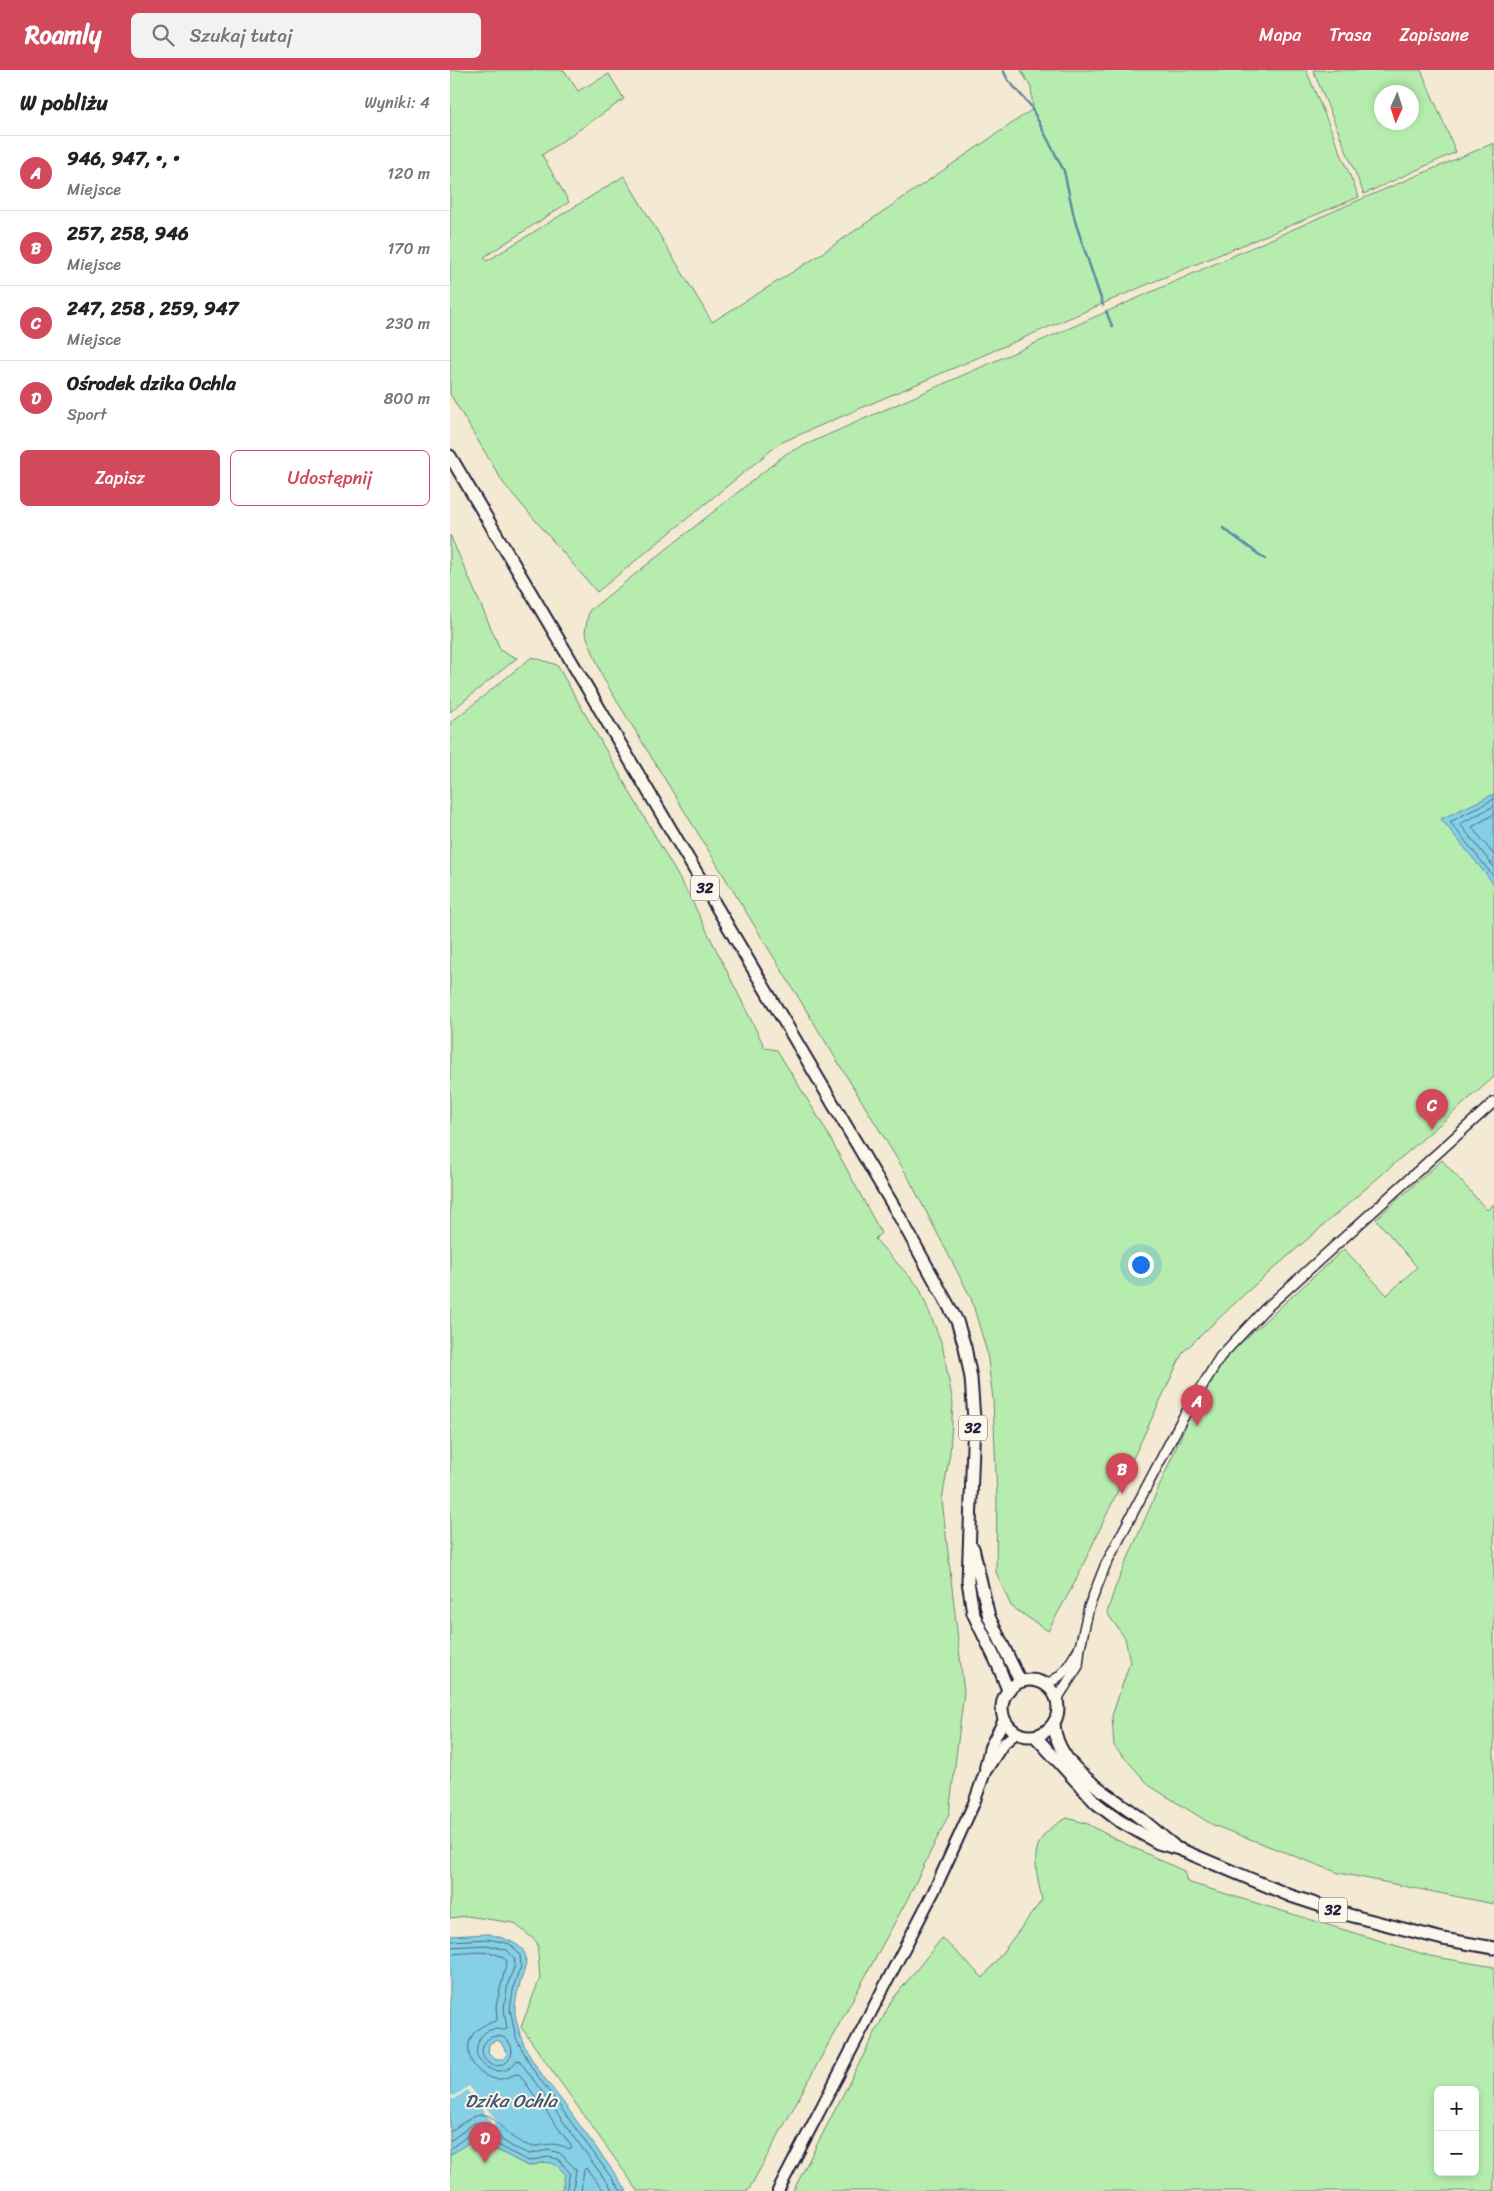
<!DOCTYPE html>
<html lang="pl">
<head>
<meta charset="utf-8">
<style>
	body { margin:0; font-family:Sriracha,sans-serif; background:#f2f2f2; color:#222 }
	.controls { position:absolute; right:15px; bottom:15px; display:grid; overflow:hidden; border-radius:8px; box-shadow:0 2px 8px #0003 }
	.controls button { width:45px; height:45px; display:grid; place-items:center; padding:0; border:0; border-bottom:1px solid #e0e0e0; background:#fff; color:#222; font:25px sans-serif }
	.compass { position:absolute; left:924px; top:15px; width:45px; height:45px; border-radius:50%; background:#fff; box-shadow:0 2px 8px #0003; rotate:183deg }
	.you { position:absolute; left:690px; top:1194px; width:18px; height:18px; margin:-12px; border:4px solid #fff; border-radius:50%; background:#1a73e8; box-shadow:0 0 0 8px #1a73e833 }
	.badge { display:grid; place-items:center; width:32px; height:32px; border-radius:50%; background:#d1495b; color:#fff; font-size:16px; font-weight:700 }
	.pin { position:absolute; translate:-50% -41px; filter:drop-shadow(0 1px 2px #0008) }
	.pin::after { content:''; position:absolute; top:26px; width:18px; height:15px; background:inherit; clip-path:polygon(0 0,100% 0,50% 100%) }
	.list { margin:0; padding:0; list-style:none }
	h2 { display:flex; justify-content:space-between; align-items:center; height:65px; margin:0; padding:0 20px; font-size:21px }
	h2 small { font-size:16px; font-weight:400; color:#767676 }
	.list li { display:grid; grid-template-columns:32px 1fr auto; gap:15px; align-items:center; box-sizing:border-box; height:75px; padding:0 20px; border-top:1px solid #e0e0e0 }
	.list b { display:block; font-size:19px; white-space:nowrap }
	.list p { margin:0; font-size:16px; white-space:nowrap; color:#767676 }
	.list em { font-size:16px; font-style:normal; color:#767676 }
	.actions { display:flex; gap:10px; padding:15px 20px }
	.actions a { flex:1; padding:11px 0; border:1px solid #d1495b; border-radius:8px; text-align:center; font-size:18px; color:#d1495b }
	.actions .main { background:#d1495b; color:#fff }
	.icon { flex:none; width:28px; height:28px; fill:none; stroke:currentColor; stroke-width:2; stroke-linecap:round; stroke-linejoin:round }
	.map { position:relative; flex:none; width:1044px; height:2121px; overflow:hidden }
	header { display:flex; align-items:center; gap:30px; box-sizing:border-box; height:70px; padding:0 25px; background:#d1495b; color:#fff }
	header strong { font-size:24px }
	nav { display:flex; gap:28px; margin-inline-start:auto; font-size:18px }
	.search { width:350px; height:45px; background:#f2f2f2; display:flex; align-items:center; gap:12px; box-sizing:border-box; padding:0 18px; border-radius:8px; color:#767676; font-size:19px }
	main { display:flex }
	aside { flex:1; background:#fff }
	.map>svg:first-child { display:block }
	.green { fill:#b6edaf; stroke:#6c8875; fill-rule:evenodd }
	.water { fill:#85d0e5; stroke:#5d8aa1; fill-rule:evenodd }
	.pier { fill:#f4e9d2 }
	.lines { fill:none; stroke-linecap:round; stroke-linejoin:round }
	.shore { stroke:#4a687f; stroke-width:1 }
	.stream { stroke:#5d8aa1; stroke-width:2.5 }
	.tertiary-casing { stroke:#22223b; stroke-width:12 }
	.secondary-casing { stroke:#22223b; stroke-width:14 }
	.primary-casing { stroke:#22223b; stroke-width:15 }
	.tertiary { stroke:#fbf7ec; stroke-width:9 }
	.secondary { stroke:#fbf7ec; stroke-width:10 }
	.primary { stroke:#fbf7ec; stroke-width:11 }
	.labels { text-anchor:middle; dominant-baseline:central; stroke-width:4; stroke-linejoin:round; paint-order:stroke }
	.shield { fill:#fbf7ec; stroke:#636270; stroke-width:1 }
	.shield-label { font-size:15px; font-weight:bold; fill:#22223b }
	.water-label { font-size:18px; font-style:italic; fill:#40566e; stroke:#fbf7ec }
</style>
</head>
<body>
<header>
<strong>Roamly</strong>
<div class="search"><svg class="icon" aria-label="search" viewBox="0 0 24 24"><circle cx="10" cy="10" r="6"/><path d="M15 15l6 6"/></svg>Szukaj tutaj</div>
<nav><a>Mapa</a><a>Trasa</a><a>Zapisane</a></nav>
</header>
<main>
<aside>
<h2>W pobliżu<small>Wyniki: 4</small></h2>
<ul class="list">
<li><span class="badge">A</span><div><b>946, 947, •, •</b><p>Miejsce</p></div><em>120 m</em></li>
<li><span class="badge">B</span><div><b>257, 258, 946</b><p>Miejsce</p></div><em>170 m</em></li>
<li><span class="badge">C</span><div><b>247, 258 , 259, 947</b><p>Miejsce</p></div><em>230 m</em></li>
<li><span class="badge">D</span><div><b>Ośrodek dzika Ochla</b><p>Sport</p></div><em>800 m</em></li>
</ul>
<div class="actions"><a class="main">Zapisz</a><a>Udostępnij</a></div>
</aside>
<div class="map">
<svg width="1044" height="2121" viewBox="0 0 1044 2121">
	<rect width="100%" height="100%" fill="#f4e9d2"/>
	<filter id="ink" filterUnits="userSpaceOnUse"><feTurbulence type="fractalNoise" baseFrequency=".02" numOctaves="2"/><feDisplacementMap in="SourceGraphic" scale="10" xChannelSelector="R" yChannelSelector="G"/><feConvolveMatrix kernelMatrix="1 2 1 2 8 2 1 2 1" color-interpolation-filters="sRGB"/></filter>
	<g filter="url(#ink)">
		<g class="green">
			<polygon points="0,0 114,0 128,21 159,4 174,29 92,85 119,132 34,187 37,191 174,106 262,252 365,188 583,39 581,18 571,0 856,0 909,127 703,212 330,373 147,522 54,414 0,324"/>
			<path d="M 863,0 L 971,0 L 1006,82 L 914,124 ZM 932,22 L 962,22 L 962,52 L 932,52 Z"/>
			<polygon points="1044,73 1044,1007 799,1220 733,1282 625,1512 598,1561 561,1536 546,1502 547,1428 543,1329 537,1282 521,1228 457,1105 153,608 135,562 139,541 337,383 907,131"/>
			<polygon points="0,465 51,581 67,588 0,642"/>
			<polygon points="82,587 107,595 240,827 315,978 327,980 373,1055 431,1163 425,1169 469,1217 492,1274 503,1333 500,1383 492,1430 514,1622 499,1744 457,1830 298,2121 188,2121 71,1957 90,1908 87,1872 64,1853 17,1846 0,1848 0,653"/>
			<polygon points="992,1090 1037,1140 1044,1134 1044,1834 889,1803 763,1755 700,1716 664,1676 662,1646 680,1592 675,1568 657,1543 665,1518 759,1302 894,1179 937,1225 967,1197 926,1149"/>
			<path d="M 617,1748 L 638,1754 L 667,1770 L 734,1801 L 737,1812 L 980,1886 L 1044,1897 L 1044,2121 L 343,2121 L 442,1930 L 492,1868 L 533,1908 L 592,1830 C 584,1791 577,1768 617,1748 ZM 988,2020 L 1025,2020 L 1025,2102 L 988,2102 Z"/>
			<path d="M 33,2062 L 45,2079 L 78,2096 C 97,2092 102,2088 115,2103 L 113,2117 L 109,2121 L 0,2121 L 0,2085 Z"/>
		</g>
		<g class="water">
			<polygon points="1044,724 1044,814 991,749"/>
			<path d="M 38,1864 C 99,1879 69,1896 65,1937 C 64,1945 68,1956 70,1964 C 77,1988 97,2011 112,2031 C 134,2061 156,2091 177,2121 L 109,2121 L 113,2117 L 115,2104 C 102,2088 97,2092 78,2096 L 45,2079 L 33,2063 L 0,2085 L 0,1866 ZM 46,1970 L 51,1972 L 57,1984 C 51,1994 44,1990 38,1983 L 39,1974 Z"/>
		</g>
		<polygon class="pier" points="19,2016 47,2051 31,2064 29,2062 42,2052 17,2020 5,2029 0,2028 0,2025 5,2026"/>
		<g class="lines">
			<g class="shore">
				<polyline points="1044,729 1000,752 1044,807"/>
				<polyline points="1044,736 1010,754 1044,797"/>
				<polyline points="1044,744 1022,757 1044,785"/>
				<polyline points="0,1871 38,1869 60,1874 70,1885 71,1896 64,1915 60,1939 66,1968 82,1998 171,2121"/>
				<path d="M 0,1877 L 37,1875 L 57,1880 L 64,1888 L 65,1895 L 58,1913 L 54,1938 L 57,1959 C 53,1961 50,1959 45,1959 C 30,1960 25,1975 27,1987 C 37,2003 56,2007 67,1990 L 70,1991 L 163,2121"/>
				<path d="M 0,1884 C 17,1884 44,1877 57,1891 L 46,1936 L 47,1950 C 40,1954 30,1955 24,1963 C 10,1981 25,2007 47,2009 C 55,2010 62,2004 69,2004 L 122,2077 L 119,2079 C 99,2068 89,2080 77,2075 C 38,2060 50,2023 0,2062"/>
				<circle cx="47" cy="1981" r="15"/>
				<polyline points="0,2071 24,2053 37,2053 52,2070 63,2077 79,2084 98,2080 110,2083 126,2100 123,2121"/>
				<polyline points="0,2079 26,2059 35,2058 48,2075 60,2082 79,2091 98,2087 108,2089 120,2103 116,2121"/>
				<polyline points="131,2121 134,2100 136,2098 154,2121"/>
			</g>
			<g class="stream">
				<polyline points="553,0 558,10 580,35 614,101 625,151 653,235"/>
				<polyline points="656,241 662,256"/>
				<polyline points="773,458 815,489"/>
			</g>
			<g class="tertiary-casing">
				<g id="tertiary">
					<path d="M 595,1613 C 612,1611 621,1591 630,1577"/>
					<polyline points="608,1632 609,1626 628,1596 630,1577 639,1537 655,1496 731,1351 770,1287 814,1240 1044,1032"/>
				</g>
			</g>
			<g class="secondary-casing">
				<g id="secondary">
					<polyline points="535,1698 540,1677 554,1650"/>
					<polyline points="328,2121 484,1821 524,1733 535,1702 553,1674 566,1663"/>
				</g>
			</g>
			<g class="primary-casing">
				<g id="primary">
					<polyline points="0,386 447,1142 507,1251 515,1277 521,1308 524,1349 518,1511 523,1543 548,1595 558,1620"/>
					<polyline points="523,1478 539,1547 570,1611"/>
					<circle cx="580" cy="1638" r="28"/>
					<path d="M 604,1653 C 606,1695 651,1719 681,1741 C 695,1751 709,1764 723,1775"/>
					<polyline points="585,1666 646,1733 668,1750 708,1773 729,1779 841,1826 899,1845 993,1869 1044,1878"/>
				</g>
			</g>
			<use href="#tertiary" class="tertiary"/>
			<use href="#secondary" class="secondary"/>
			<use href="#primary" class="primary"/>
		</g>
	</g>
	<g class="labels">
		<g class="shield">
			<rect x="241" y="805.5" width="28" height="25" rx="4"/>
			<rect x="509" y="1345.5" width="28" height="25" rx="4"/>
			<rect x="869" y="1827.5" width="28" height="25" rx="4"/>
		</g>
		<g class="shield-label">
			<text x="255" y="818">32</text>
			<text x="523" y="1358">32</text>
			<text x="883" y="1840">32</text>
		</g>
		<g class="water-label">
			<text x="61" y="2031">Dzika Ochla</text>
		</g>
	</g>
</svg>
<div class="controls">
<button>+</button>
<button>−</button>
</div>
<svg class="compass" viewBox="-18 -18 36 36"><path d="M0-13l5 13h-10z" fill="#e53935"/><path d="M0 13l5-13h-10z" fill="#767676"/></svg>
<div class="you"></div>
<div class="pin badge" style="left:747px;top:1356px">A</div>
<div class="pin badge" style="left:672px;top:1424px">B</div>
<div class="pin badge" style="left:982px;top:1060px">C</div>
<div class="pin badge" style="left:35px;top:2093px">D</div>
</div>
</main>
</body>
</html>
